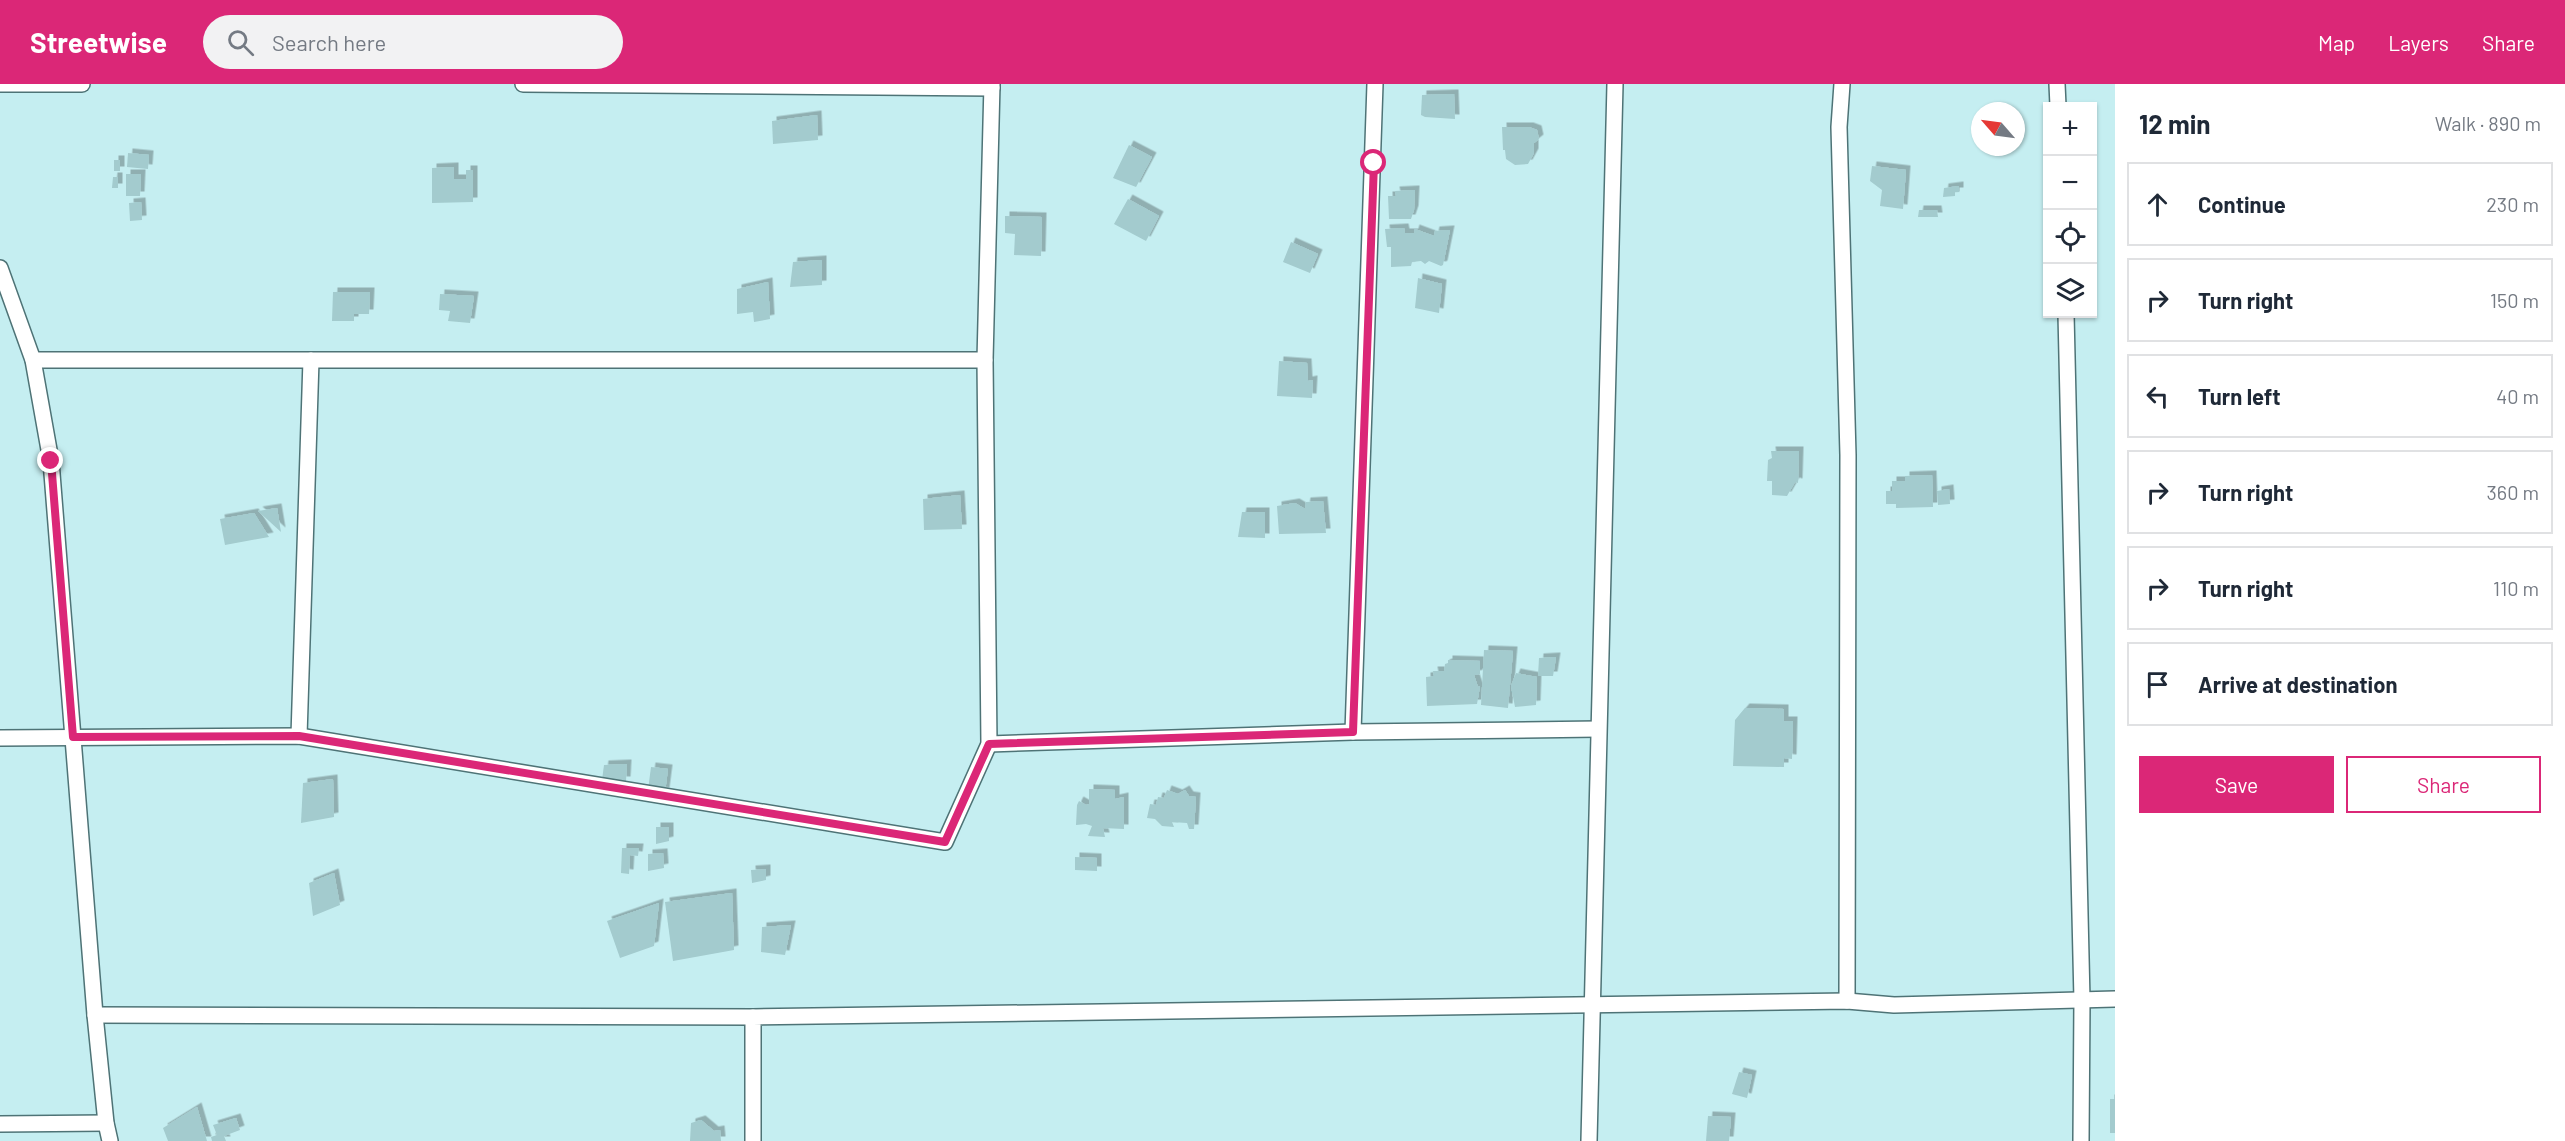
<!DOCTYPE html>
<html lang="en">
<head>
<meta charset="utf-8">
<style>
	body { margin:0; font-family:Barlow,sans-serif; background:#f2f2f3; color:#1f2937 }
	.controls { position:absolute; right:18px; top:18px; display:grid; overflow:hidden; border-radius:0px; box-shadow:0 2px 4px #0004 }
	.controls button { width:54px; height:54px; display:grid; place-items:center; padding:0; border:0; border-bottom:2px solid #e0e1e3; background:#fff; color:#1f2937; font:30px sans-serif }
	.compass { position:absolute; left:1971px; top:18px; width:54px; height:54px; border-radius:50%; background:#fff; box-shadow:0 2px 4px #0004; rotate:298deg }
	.stop { position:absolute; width:18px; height:18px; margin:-14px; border:4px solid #db2777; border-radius:50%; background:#fff }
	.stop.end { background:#db2777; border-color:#fff; box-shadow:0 2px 6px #0008 }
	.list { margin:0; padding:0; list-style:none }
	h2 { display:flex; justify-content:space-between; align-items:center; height:78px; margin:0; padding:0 24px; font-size:26px }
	h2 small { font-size:20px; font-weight:400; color:#747a83 }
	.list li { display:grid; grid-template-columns:39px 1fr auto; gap:18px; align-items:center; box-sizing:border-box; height:84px; margin:0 12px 12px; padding:0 12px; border:2px solid #e0e1e3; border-radius:0px }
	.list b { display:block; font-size:22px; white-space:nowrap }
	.list em { font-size:20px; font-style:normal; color:#747a83 }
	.actions { display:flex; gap:12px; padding:18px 24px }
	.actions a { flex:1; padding:14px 0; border:2px solid #db2777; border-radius:0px; text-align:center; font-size:21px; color:#db2777 }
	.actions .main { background:#db2777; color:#fff }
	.icon { flex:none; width:33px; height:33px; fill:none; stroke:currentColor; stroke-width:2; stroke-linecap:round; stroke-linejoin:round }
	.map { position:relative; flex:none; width:2115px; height:1057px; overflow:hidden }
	header { display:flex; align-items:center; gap:36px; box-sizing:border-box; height:84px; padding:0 30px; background:#db2777; color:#fff }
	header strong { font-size:28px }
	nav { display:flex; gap:33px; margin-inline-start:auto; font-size:21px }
	.search { width:420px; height:54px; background:#f2f2f3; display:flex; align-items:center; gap:15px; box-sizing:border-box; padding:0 21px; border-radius:33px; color:#747a83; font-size:22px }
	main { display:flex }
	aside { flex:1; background:#fff }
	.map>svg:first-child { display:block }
	.building { fill:#a3cbce; filter:url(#shadow) }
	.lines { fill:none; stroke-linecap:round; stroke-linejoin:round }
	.minor-casing { stroke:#4e7376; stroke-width:18 }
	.minor { stroke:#fff; stroke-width:15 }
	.route { stroke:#db2777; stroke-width:8 }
</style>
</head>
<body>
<header>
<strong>Streetwise</strong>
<div class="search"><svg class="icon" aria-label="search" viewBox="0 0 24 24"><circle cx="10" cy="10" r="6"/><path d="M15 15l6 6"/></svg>Search here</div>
<nav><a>Map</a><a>Layers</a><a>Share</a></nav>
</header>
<main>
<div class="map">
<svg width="2115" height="1057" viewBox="0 0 2115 1057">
	<defs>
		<filter id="shadow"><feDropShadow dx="4.5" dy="-4.5" stdDeviation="0" flood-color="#0004"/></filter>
	</defs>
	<rect width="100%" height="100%" fill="#c5eef1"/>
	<g class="building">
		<polygon points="1454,10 1455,35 1425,33 1421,31 1422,11"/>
		<polygon points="817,31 818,56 773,60 772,37"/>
		<polygon points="1502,43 1529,43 1537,46 1539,55 1534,59 1534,69 1528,80 1515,81 1506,75 1505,66 1503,66"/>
		<polygon points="1129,61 1152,73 1136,103 1113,94"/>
		<polygon points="128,69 149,71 148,85 127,83"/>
		<rect x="114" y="76" width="6" height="11"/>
		<polygon points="1872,82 1906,86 1903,125 1880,122 1882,106 1870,97"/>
		<polygon points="454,83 454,95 466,95 466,86 473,86 473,118 432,119 432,84"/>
		<polygon points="126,90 141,90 140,112 126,112"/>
		<polygon points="113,93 118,93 118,104 112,104"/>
		<polygon points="1959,102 1959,108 1955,108 1955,112 1943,113 1944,104"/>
		<polygon points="1415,106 1414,126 1411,135 1389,135 1388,112 1396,112 1395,107"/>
		<polygon points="1128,115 1159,132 1146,157 1114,140"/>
		<polygon points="141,118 142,136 130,137 129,119"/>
		<polygon points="1919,126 1937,126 1938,133 1918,133"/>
		<polygon points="1005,132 1042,133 1041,172 1014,171 1015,150 1005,149"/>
		<polygon points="1404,144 1405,149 1414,149 1415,145 1434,152 1435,147 1450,146 1443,181 1441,182 1429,177 1425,180 1421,177 1412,178 1411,182 1391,183 1391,163 1387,163 1385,145"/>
		<polygon points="1291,158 1318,170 1310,189 1283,178"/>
		<polygon points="822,176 822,201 790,203 793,178"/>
		<polygon points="1418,194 1442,200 1439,229 1415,224"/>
		<polygon points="768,198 770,235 754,238 753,228 737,230 737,205"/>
		<polygon points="333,208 370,208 369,230 354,230 354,237 332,237"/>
		<polygon points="440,210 474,212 470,239 448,237 450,227 439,226"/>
		<polygon points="1279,277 1307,279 1308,297 1313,296 1312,314 1277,312"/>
		<polygon points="1771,367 1799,367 1798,399 1795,398 1787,412 1772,411 1772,397 1767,397 1768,376 1772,374"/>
		<polygon points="1932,391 1933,423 1896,424 1896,420 1886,420 1886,407 1892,407 1892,397 1905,397 1905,392"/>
		<polygon points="1949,405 1950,420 1938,421 1937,407"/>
		<polygon points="960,411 962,445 924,446 923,415"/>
		<polygon points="1323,417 1326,449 1279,450 1277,422 1295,419 1305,425 1306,418"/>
		<polygon points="277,424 281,448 258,427"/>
		<polygon points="1242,428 1265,428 1265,454 1238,453"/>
		<polygon points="254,429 269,453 225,461 220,435"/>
		<polygon points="1484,566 1513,567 1508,624 1481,621"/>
		<polygon points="1556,573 1553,592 1538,592 1539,574"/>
		<polygon points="1448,576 1480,577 1480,590 1474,591 1478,603 1480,602 1477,620 1427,622 1426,593 1434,592 1433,587 1444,587 1445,580 1448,579"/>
		<polygon points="1516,589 1537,593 1536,621 1515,623 1511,602"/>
		<polygon points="1745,624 1784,625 1784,637 1793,637 1792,675 1784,674 1784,683 1733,682 1735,636"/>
		<polygon points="627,680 626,697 602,696 604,681"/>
		<polygon points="651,683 668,685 665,708 648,706"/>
		<polygon points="333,695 334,733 301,739 303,699"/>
		<polygon points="1089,705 1115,706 1115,715 1124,713 1124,745 1103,744 1105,753 1088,752 1092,742 1086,740 1076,741 1077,721 1079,717 1086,721 1089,720"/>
		<polygon points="1167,706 1178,710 1185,706 1189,712 1196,713 1194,745 1189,745 1187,739 1172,738 1174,743 1162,742 1155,735 1147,734 1150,720 1156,721 1158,713 1164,714"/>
		<polygon points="656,743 669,743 669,757 656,760"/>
		<polygon points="622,764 639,764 638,772 630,771 629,790 621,789"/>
		<polygon points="663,769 664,784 648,787 648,770"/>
		<polygon points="1075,773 1097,774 1097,787 1075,786"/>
		<polygon points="766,785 766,796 752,799 751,786"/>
		<polygon points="334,789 340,821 313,832 309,799"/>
		<polygon points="732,809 734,866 673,877 665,818"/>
		<polygon points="659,819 654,862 620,874 607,837"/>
		<polygon points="791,841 785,871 761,868 762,843"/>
		<polygon points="1739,988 1752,991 1747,1014 1732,1010"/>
		<rect x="2110" y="1015" width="5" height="34"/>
		<polygon points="197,1023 207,1057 168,1057 163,1044"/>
		<polygon points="1708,1032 1731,1033 1729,1057 1706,1057"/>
		<polygon points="236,1034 240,1046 224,1052 226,1057 212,1057 211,1053 217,1051 213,1041"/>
		<polygon points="701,1036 714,1047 720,1046 721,1057 690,1057 691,1039"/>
	</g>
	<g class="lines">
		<g class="minor-casing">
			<g id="minor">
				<polyline points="0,0 82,0"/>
				<polyline points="523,0 992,4"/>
				<polyline points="1842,0 1839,43 1848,371 1847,917"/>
				<polyline points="2057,0 2058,22"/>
				<polyline points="0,184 33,276 51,377 95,931 106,1039 110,1057"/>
				<polyline points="2066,230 2082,916 2081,1057"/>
				<polyline points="33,276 985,276"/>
				<polyline points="1353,648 1375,0"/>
				<polyline points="299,652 311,276"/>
				<polyline points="0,654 299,652 945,758 989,660 985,276 992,0"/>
				<polyline points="989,660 1353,648 1598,645"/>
				<polyline points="95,931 753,933"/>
				<polyline points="0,1040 106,1039"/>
				<polyline points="753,1057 753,933 1847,917 1894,921 2115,915"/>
				<polyline points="1589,1057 1615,0"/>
			</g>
		</g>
		<use href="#minor" class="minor"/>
	</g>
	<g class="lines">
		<polyline class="route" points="51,377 73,653 299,652 945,758 989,660 1353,648 1374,79"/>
	</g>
</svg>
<div class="controls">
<button>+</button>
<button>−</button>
<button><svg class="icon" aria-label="locate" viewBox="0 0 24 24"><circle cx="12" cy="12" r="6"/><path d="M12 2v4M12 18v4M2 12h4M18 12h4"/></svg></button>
<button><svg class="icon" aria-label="layers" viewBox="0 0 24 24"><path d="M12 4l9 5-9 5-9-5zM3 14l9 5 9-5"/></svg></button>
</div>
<svg class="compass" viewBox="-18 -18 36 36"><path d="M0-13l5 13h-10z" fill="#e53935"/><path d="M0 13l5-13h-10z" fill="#747a83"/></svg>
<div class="stop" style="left:1374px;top:79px"></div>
<div class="stop end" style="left:51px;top:377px"></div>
</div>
<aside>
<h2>12 min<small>Walk · 890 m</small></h2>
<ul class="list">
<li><svg class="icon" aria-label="ahead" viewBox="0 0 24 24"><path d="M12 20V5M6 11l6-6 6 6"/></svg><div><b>Continue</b></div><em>230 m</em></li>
<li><svg class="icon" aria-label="right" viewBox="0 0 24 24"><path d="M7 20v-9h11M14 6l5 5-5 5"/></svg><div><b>Turn right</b></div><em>150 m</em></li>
<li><svg class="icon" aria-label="left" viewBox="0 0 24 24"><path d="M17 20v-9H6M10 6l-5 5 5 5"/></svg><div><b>Turn left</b></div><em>40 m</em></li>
<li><svg class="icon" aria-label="right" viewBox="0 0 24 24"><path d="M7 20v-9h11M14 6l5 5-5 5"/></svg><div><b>Turn right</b></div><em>360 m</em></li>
<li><svg class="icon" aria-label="right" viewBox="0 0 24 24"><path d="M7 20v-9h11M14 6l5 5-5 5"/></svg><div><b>Turn right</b></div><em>110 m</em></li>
<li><svg class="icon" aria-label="arrive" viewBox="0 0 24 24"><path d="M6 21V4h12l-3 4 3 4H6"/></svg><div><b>Arrive at destination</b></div></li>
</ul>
<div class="actions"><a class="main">Save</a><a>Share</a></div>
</aside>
</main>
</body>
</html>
